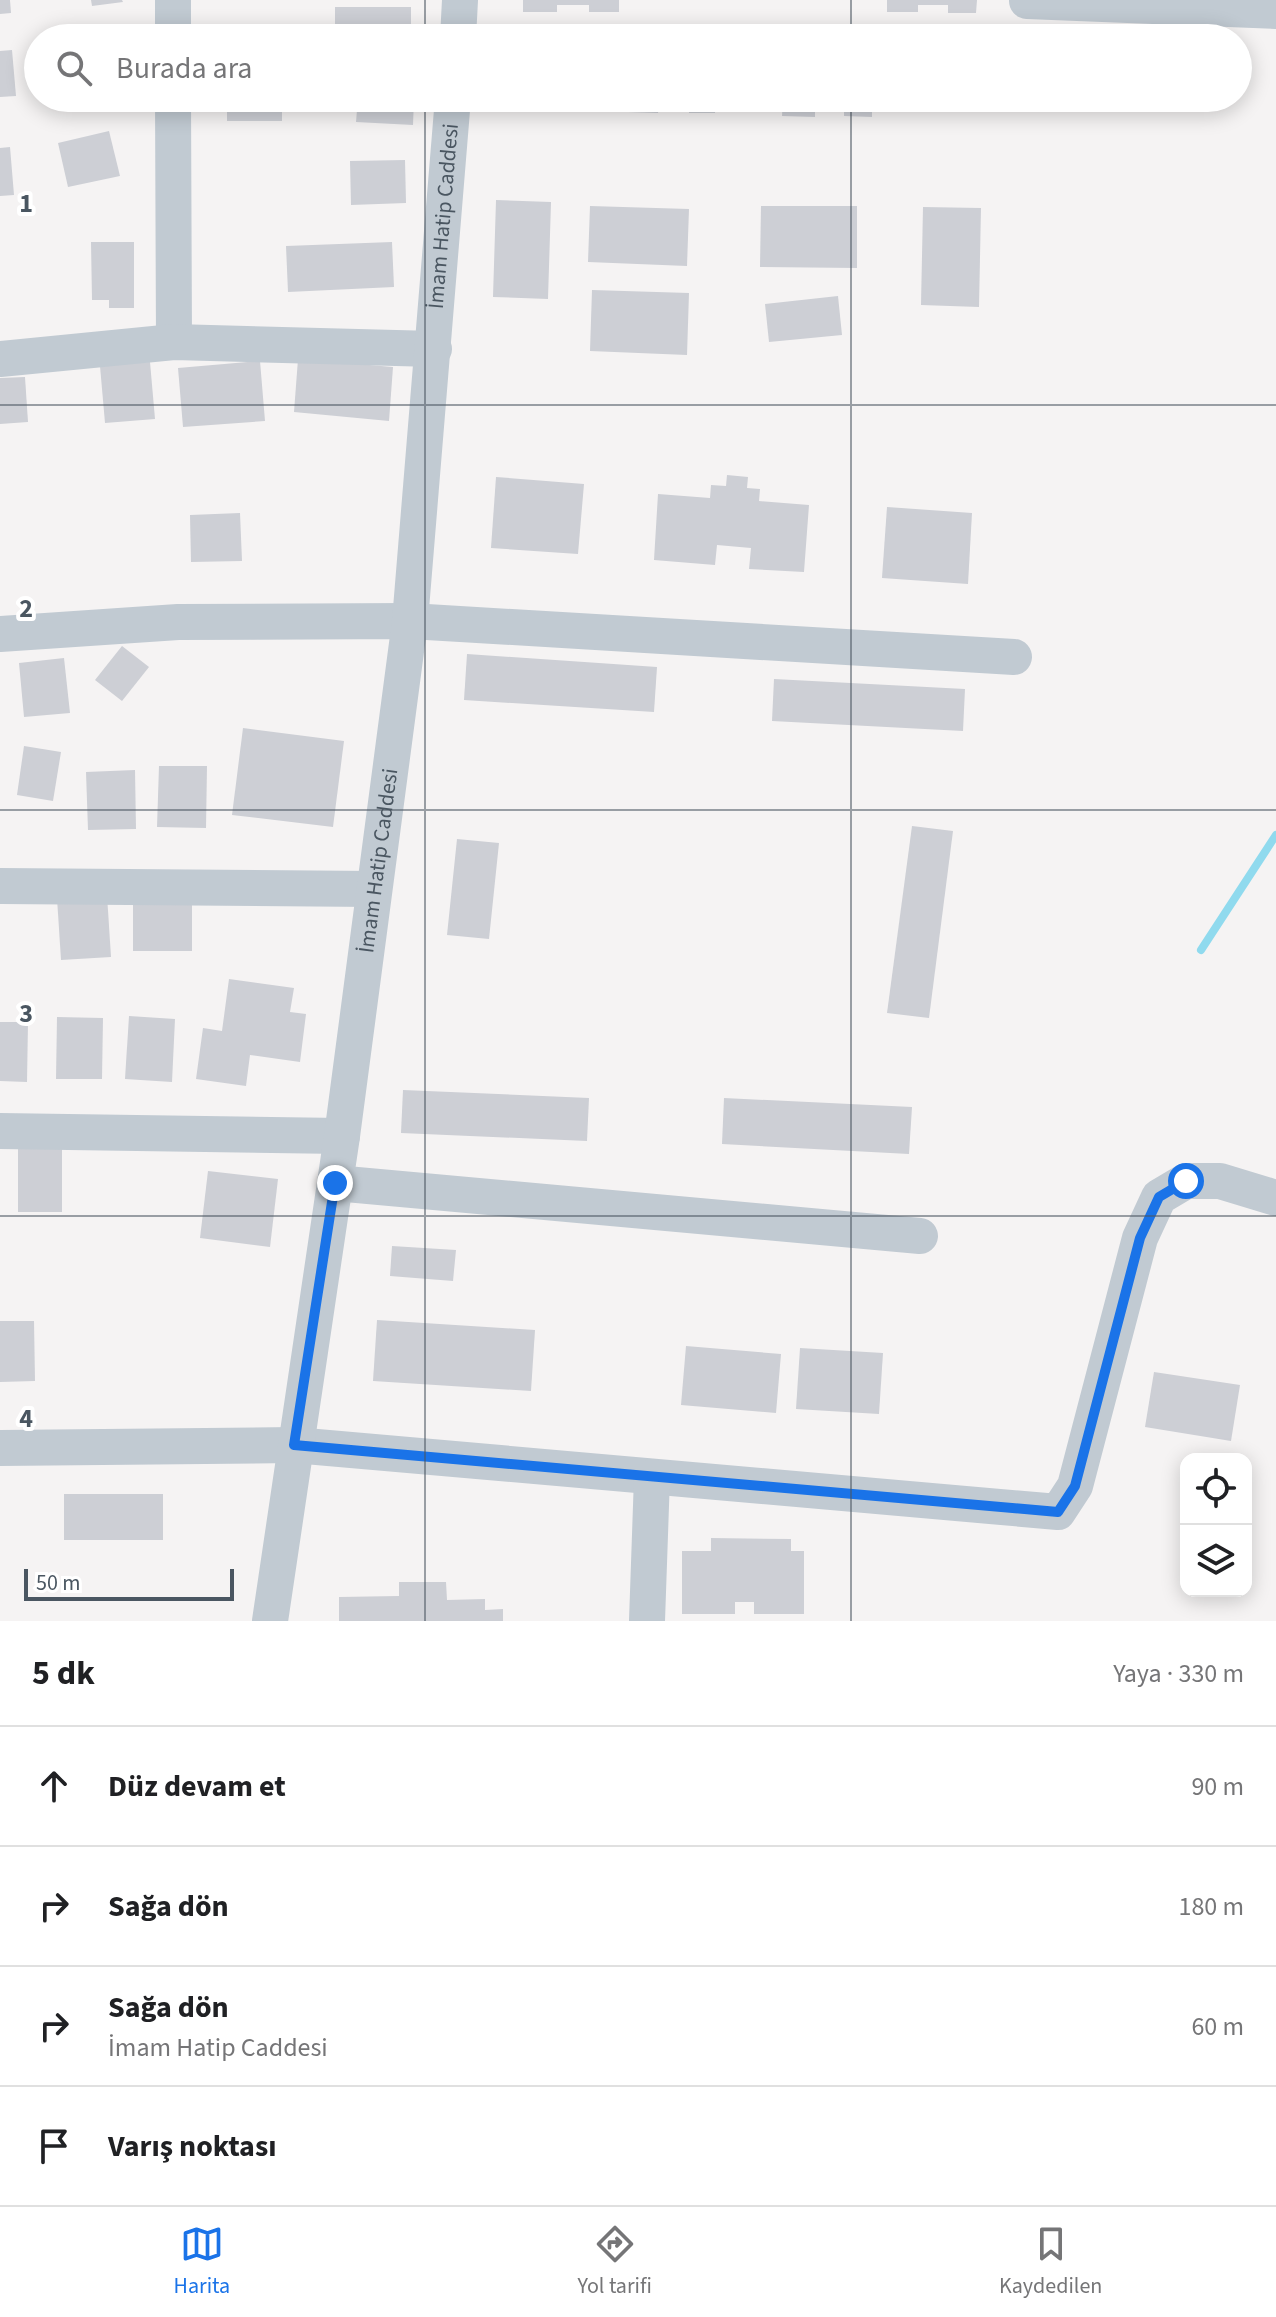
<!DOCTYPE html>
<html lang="tr">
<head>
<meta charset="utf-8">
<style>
	body { margin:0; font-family:"Source Sans 3",sans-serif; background:#f6f6f6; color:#202124 }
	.controls { position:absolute; right:24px; bottom:24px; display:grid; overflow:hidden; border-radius:16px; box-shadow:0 4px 20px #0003 }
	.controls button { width:72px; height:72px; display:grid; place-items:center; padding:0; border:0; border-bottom:2px solid #e0e0e0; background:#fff; color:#202124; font:40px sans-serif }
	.scale { position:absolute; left:24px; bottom:20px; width:210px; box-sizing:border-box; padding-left:8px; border:4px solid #4a5661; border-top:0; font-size:22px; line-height:28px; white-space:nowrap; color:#4a5661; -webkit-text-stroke:6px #fff; paint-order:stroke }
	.stop { position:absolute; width:24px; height:24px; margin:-18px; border:6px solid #1a73e8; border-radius:50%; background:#fff }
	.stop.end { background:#1a73e8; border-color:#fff; box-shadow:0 2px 8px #0008 }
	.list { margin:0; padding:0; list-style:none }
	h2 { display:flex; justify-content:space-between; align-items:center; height:104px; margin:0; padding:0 32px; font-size:34px }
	h2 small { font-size:26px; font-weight:400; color:#757577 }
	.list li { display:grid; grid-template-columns:52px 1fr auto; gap:24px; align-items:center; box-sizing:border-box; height:120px; padding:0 32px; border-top:2px solid #e0e0e0 }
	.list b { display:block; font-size:30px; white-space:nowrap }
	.list p { margin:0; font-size:26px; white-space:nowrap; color:#757577 }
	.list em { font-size:26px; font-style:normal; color:#757577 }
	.icon { flex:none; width:44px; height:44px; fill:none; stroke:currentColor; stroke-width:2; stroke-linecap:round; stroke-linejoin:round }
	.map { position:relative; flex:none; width:1276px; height:1621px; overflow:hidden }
	.search { position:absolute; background:#fff; box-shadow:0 4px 20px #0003; left:24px; right:24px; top:24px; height:88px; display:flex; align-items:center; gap:20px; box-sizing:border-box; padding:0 28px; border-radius:44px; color:#757577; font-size:30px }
	.sheet { height:584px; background:#fff }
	nav { display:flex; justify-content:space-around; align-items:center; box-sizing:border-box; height:112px; border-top:2px solid #e0e0e0; background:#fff; font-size:22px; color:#757577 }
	nav a { display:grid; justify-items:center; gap:4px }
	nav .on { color:#1a73e8 }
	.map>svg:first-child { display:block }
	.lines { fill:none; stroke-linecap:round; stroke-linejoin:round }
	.stream { stroke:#90daee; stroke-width:8 }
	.building { fill:#cdcfd5 }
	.minor { stroke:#c1cad2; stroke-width:36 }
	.route { stroke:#1a73e8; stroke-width:10 }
	.grid { fill:none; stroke:#4a5661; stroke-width:2; stroke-opacity:0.55 }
	.labels { text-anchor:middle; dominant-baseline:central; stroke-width:8; stroke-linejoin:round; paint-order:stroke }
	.street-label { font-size:22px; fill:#4a5661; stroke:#fff }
	.grid-label { font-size:26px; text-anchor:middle; font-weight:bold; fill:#4a5661; stroke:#fff; stroke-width:8; stroke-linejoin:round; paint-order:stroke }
</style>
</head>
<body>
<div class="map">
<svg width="1276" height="1621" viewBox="0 0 1276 1621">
	<rect width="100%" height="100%" fill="#f5f3f3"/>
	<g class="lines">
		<polyline class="stream" points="1201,950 1276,835"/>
	</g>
	<g class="building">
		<polygon points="0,0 10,0 11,13 0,14"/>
		<polygon points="91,0 122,0 123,2 92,6"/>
		<polygon points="523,0 619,0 619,12 589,12 589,5 557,5 557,12 523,12"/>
		<polygon points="887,0 977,0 976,13 948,13 948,5 918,5 918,12 887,12"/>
		<rect x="335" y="7" width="76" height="31"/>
		<polygon points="145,28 146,38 102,38 102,34"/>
		<polygon points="12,50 16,96 0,97 0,51"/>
		<rect x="227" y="98" width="55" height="23"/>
		<polygon points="358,98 414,98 413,125 356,122"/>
		<polygon points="628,98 716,98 715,113 689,113 689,104 659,103 658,113 628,112"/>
		<polygon points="783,98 872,98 872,117 844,116 844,110 815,109 815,117 782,116"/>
		<polygon points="109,131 120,176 68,187 58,143"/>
		<polygon points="10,147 14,195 0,196 0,148"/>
		<polygon points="405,160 406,203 351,205 350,161"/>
		<polygon points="496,200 551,202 548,299 493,297"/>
		<polygon points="590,206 689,209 687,266 588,262"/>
		<polygon points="761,206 857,206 857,268 760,267"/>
		<polygon points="923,207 981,208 979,307 921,305"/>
		<polygon points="91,242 134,242 134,308 109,308 109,300 92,300"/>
		<polygon points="392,242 394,287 288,292 286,246"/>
		<polygon points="592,290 689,293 687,355 590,351"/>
		<polygon points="838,296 842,335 769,342 765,304"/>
		<polygon points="298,359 393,367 389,421 294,412"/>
		<polygon points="260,361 265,421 183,427 178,368"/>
		<polygon points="150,362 155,419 105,423 100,366"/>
		<polygon points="25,377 28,422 0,424 0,378"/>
		<polygon points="727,475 748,477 747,488 760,489 759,501 809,505 804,572 749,569 751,548 717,545 715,565 654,560 658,494 710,498 711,485 726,486"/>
		<polygon points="496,477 584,484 578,554 491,548"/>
		<polygon points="887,507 972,513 968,584 882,578"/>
		<polygon points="240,513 242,561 191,562 190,515"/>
		<polygon points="122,646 149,667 122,701 95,680"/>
		<polygon points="467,654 657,667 654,712 464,700"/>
		<polygon points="64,658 70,713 24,717 19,663"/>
		<polygon points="774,679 965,689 963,731 772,721"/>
		<polygon points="243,728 344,741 333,827 232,815"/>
		<polygon points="24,746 61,752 53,801 17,795"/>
		<polygon points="159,766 207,766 206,828 157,827"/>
		<polygon points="135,770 136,829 88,830 86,772"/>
		<polygon points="912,826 953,831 929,1018 887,1013"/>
		<polygon points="457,839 499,843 489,939 447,935"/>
		<polygon points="107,895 111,957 61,960 57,898"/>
		<rect x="133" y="901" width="59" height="50"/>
		<polygon points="229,979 294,988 290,1012 306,1014 300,1062 250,1055 246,1086 196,1079 203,1028 222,1031"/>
		<polygon points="129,1016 175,1019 172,1082 125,1079"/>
		<polygon points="57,1017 103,1018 102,1079 56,1079"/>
		<polygon points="0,1022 28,1022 27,1082 0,1081"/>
		<polygon points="403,1090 589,1098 587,1141 401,1133"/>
		<polygon points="724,1098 912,1107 909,1154 722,1144"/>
		<rect x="18" y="1146" width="44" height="66"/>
		<polygon points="208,1171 278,1179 270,1247 200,1238"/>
		<polygon points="392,1246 456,1250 453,1281 390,1276"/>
		<polygon points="377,1320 535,1330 531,1391 373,1381"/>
		<polygon points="0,1321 34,1321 35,1381 0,1382"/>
		<polygon points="686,1346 781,1354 776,1413 681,1405"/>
		<polygon points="800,1348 883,1353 879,1414 796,1409"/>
		<polygon points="1154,1372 1240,1385 1231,1441 1145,1427"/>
		<rect x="64" y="1494" width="99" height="46"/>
		<polygon points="711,1538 791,1539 791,1551 804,1551 804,1614 754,1614 754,1602 735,1602 735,1614 682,1614 682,1551 711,1551"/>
		<polygon points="399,1582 446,1582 447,1600 485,1599 485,1610 503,1609 503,1621 339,1621 339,1597 399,1596"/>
	</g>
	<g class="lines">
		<g class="minor">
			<polyline points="173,0 173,38"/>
			<polyline points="1027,1 1276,11"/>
			<polyline points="458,38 460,0"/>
			<polyline points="173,98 174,342"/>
			<polyline points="0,359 174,342 434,349"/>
			<polyline points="0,634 178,622 410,621 1014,657"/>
			<polyline points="0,886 374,889"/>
			<polyline points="0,1131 342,1136"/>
			<polyline points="335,1183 920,1236"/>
			<polyline points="0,1448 294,1445 1058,1512 1075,1486 1140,1238 1159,1197 1186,1181 1220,1181 1276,1198"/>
			<path id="s1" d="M 270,1621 L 342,1136 L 410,621 L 453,98"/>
			<polyline points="647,1621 652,1477"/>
		</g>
	</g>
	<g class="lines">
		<polyline class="route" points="335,1183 294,1445 1058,1512 1075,1486 1140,1238 1159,1197 1186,1181"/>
	</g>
	<path class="grid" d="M 425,0 L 425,38M 851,0 L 851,38M 425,98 L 425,1621M 851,98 L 851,1621M 0,405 L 1276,405M 0,810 L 1276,810M 0,1216 L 1276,1216"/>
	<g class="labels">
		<g class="street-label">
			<text stroke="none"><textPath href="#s1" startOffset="1416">İmam Hatip Caddesi</textPath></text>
			<text stroke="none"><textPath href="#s1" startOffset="768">İmam Hatip Caddesi</textPath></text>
		</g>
	</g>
	<g class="grid-label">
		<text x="26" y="212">1</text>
		<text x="26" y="617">2</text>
		<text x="26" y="1022">3</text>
		<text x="26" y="1427">4</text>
	</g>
</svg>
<div class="controls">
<button><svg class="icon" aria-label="locate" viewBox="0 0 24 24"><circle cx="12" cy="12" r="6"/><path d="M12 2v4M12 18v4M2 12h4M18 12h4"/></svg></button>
<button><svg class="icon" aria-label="layers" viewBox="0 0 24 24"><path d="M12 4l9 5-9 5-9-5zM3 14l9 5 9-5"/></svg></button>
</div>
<div class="scale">50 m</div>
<div class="stop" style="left:1186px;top:1181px"></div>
<div class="stop end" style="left:335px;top:1183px"></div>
<div class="search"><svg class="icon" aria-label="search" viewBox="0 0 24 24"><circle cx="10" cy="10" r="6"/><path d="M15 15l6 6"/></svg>Burada ara</div>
</div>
<section class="sheet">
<h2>5 dk<small>Yaya · 330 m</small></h2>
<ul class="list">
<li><svg class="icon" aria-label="ahead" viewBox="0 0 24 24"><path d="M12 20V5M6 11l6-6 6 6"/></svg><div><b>Düz devam et</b></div><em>90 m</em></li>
<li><svg class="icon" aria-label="right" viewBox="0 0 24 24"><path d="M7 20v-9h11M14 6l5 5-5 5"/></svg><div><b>Sağa dön</b></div><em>180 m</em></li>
<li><svg class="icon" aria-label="right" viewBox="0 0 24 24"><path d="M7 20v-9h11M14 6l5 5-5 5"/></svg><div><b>Sağa dön</b><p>İmam Hatip Caddesi</p></div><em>60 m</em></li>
<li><svg class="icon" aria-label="arrive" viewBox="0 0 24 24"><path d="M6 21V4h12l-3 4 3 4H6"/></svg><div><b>Varış noktası</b></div></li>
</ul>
</section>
<nav>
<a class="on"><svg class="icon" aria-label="map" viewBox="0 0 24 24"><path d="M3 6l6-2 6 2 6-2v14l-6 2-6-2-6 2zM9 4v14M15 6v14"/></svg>Harita</a>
<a><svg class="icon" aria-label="directions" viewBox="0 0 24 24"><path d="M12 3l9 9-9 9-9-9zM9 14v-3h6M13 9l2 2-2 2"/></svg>Yol tarifi</a>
<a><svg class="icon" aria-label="saved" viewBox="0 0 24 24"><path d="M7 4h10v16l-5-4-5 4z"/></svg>Kaydedilen</a>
</nav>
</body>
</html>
